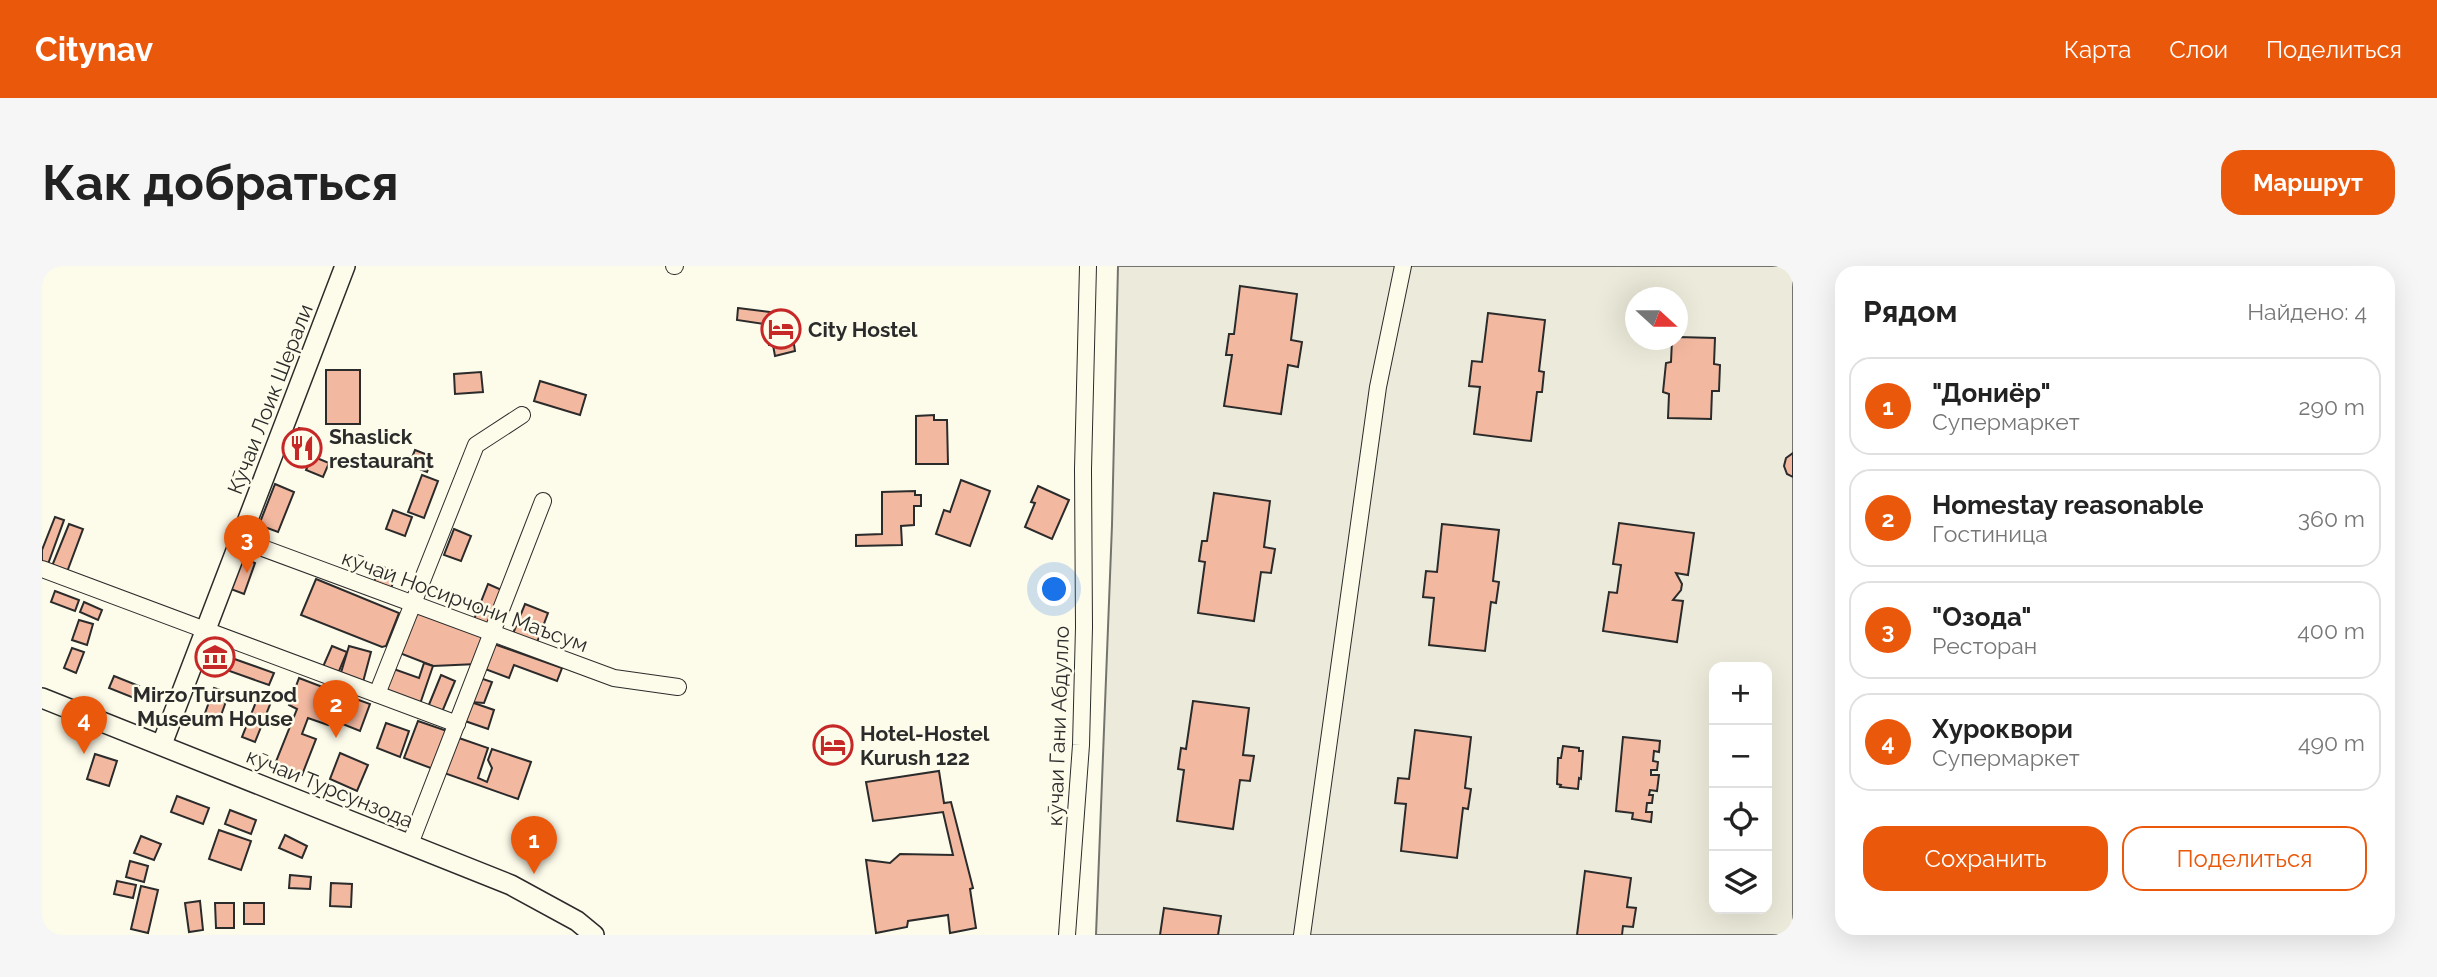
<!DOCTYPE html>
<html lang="ru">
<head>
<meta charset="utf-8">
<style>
	body { margin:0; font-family:Raleway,sans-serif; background:#f6f6f6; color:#222 }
	.controls { position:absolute; right:21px; bottom:21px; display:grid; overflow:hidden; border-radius:14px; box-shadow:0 7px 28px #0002 }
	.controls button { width:63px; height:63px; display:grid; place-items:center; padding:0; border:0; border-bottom:2px solid #e0e0e0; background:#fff; color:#222; font:35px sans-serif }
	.compass { position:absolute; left:1583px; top:21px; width:63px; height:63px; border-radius:50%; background:#fff; box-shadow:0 7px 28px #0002; rotate:111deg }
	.you { position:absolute; left:1013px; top:324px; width:24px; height:24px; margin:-18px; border:5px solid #fff; border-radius:50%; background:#1a73e8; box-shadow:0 0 0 10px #1a73e833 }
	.badge { display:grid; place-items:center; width:46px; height:46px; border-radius:50%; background:#ea580c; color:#fff; font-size:23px; font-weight:700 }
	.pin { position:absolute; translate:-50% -58px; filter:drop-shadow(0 2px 4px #0008) }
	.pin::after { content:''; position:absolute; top:37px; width:24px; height:21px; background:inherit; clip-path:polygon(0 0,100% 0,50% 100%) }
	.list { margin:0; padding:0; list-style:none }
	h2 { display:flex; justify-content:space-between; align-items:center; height:91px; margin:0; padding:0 28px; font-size:30px }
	h2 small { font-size:23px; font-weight:400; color:#767676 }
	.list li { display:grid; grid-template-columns:46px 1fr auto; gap:21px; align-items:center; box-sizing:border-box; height:98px; margin:0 14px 14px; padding:0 14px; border:2px solid #e0e0e0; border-radius:21px }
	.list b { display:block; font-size:26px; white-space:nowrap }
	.list p { margin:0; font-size:23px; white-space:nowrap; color:#767676 }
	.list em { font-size:23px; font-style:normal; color:#767676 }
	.actions { display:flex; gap:14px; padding:21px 28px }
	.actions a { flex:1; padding:16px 0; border:2px solid #ea580c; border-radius:21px; text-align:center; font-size:24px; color:#ea580c }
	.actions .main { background:#ea580c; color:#fff }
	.icon { flex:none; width:38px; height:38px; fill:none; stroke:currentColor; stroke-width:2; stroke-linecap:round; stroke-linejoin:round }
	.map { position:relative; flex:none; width:1751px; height:669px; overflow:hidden; border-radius:21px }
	header { display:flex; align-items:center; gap:42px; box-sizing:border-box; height:98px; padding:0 35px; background:#ea580c; color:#fff }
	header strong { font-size:33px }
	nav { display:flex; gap:38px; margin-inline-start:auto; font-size:24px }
	.intro { display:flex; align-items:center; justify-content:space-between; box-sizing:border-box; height:168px; padding:0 42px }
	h1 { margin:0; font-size:49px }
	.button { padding:18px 32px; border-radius:21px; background:#ea580c; color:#fff; font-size:24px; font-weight:700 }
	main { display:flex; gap:42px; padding:0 42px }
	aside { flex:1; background:#fff; border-radius:21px; box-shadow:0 7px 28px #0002 }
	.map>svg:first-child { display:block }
	.green { fill:#ecebdb; stroke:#74746e; stroke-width:2; fill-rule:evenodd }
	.building { fill:#f2b8a0; stroke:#2b2b2b; stroke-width:2 }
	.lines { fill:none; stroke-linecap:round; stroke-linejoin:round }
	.minor-casing { stroke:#2b2b2b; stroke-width:18 }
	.major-casing { stroke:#2b2b2b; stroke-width:22 }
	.minor { stroke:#fdfbea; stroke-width:16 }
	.major { stroke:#fdfbea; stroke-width:19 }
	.labels { text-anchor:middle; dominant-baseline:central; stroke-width:5; stroke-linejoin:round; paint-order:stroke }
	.poi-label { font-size:21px; font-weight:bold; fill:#2b2b2b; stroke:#fdfbea; text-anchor:start }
	.street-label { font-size:21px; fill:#2b2b2b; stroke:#fdfbea }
</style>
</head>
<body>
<header>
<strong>Citynav</strong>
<nav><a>Карта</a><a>Слои</a><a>Поделиться</a></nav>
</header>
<div class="intro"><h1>Как добраться</h1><a class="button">Маршрут</a></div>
<main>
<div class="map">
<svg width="1751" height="669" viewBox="0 0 1751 669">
	<rect width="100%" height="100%" fill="#fdfbea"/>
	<path class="green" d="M 1076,0 L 1751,0 L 1751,669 L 1054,669 L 1070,259 ZM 1594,32 L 1636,32 L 1636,74 L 1594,74 ZM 1672,401 L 1725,401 L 1725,643 L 1672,643 Z"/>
	<g class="building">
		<polygon points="1198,20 1255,28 1249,74 1260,76 1256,101 1246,99 1239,148 1182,140 1190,89 1184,89 1187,68 1192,68"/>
		<polygon points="696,42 743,48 744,53 748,52 753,85 733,90 731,79 727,79 725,69 730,67 728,59 695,54"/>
		<polygon points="1446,47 1503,54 1497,105 1502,106 1500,126 1495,126 1489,175 1432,168 1438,121 1427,120 1430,95 1440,96"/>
		<polygon points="1636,71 1673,72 1672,98 1678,99 1677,125 1670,125 1669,153 1626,152 1627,128 1621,126 1624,97 1629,96 1630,74 1636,74"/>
		<rect x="284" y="104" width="34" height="54"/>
		<polygon points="439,106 441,126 413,128 412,108"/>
		<polygon points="498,115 544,129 538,149 492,135"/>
		<polygon points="892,149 892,154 905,154 906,198 874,198 874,150"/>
		<polygon points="257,162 273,168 266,187 250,181"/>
		<polygon points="373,184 391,191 385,206 367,199"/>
		<polygon points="1751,187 1751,211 1745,208 1742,200 1744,192"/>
		<polygon points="270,190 287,197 281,211 264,204"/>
		<polygon points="380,209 396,215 382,252 366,246"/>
		<polygon points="919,214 948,225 928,280 894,268 902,244 908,246"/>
		<polygon points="233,218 252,226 236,266 217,259"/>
		<polygon points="996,220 1027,234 1010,273 983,261 993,237 989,236"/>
		<polygon points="873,225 873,229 879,229 879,240 872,240 872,259 859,260 860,279 814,280 814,269 840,268 840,226"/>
		<polygon points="1172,227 1228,235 1222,281 1233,283 1229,307 1219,306 1212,355 1156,347 1163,296 1157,295 1160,275 1165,275"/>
		<polygon points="351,244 370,251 363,270 344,263"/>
		<polygon points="13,251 22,254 6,298 0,296 0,284"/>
		<polygon points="1577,257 1652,267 1646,309 1634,307 1640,318 1639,324 1631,334 1641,335 1635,376 1561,365 1567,326 1575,327 1579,299 1571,298"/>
		<polygon points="27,258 41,263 25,306 10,300"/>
		<polygon points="1400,258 1457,264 1451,315 1457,316 1454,337 1449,336 1443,385 1387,379 1392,332 1381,331 1384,305 1395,306"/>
		<polygon points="412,263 429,270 419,295 402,289"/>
		<polygon points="198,291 213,297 202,328 186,322"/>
		<polygon points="338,300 355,306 348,325 331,319"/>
		<polygon points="274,313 357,347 344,380 340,381 259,349"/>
		<polygon points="446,318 462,325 448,362 431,356"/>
		<polygon points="13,325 37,334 33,345 9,336"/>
		<polygon points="42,336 60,344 56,354 38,346"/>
		<polygon points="483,338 506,347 494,379 470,370"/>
		<polygon points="371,344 445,370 435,398 391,400 355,386"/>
		<polygon points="37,354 51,358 45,379 30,374"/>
		<polygon points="452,378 520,402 515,415 472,399 467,412 443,403"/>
		<polygon points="290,380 305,386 295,410 280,403"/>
		<polygon points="307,380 329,386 321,416 298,410"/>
		<polygon points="30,382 42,386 34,407 22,402"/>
		<polygon points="184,390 232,407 227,419 179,402"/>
		<polygon points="382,397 391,400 378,438 341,425 349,402 377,412"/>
		<polygon points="399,409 413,415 400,446 386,441"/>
		<polygon points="72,410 97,420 92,432 67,422"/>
		<polygon points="257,412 299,428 286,459 266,452 260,468 274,473 260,509 233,498 255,443 247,439"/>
		<polygon points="438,412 450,416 442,437 429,436"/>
		<polygon points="172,422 187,427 177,455 162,450"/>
		<polygon points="218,426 231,431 213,476 200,471"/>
		<polygon points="303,429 328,438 318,465 293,455"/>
		<polygon points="1151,435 1207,442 1201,489 1212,490 1208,515 1198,514 1191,563 1135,555 1142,504 1136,503 1139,482 1144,483"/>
		<polygon points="429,436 452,444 446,463 423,455"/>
		<polygon points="376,455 408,466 394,504 362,492"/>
		<polygon points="344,457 367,465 358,491 335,482"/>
		<polygon points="1373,464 1429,471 1423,522 1429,523 1426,543 1421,542 1415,592 1359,585 1364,538 1353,537 1356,512 1367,513"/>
		<polygon points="414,471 446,482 436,512 445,516 450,502 446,494 450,483 489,496 476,533 402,507"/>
		<polygon points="1581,471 1618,475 1617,486 1612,485 1611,495 1616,496 1615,504 1609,504 1609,509 1617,509 1615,525 1608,524 1607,529 1611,529 1610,537 1605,537 1604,546 1610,546 1609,556 1590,553 1591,547 1574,545"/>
		<polygon points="1521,480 1537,482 1537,485 1541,485 1539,513 1537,512 1536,523 1518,521 1519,519 1515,518 1516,492 1519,492"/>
		<polygon points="298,487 326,499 315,525 288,513"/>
		<polygon points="53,488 75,495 67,520 45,513"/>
		<polygon points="897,505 902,537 909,536 931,622 928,623 934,662 908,667 906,649 866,655 865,661 834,667 824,594 848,597 858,588 911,589 901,546 831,555 824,516"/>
		<polygon points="135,530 167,542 161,558 129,546"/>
		<polygon points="188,544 214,554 209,568 183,558"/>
		<polygon points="177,564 209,575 199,604 167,593"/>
		<polygon points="243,569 265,580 260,592 237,582"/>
		<polygon points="99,570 119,578 112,594 92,587"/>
		<polygon points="88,595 106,600 102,616 84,611"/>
		<polygon points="1543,605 1589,612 1585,641 1594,642 1591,661 1581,660 1580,669 1535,669"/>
		<polygon points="248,609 269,611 268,623 247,622"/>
		<polygon points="75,615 94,619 91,632 72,628"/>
		<polygon points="289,617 310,618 309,641 288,640"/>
		<polygon points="99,620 116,624 106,667 89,663"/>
		<polygon points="158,635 161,664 147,666 143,637"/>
		<polygon points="173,637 192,637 192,662 174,662"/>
		<rect x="202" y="637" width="20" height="21"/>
		<polygon points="1122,642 1179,650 1176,669 1118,669"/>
	</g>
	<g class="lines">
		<g class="minor-casing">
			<g id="minor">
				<polyline points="632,0 633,0"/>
				<polyline points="199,274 572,412 636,421"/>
				<polyline points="0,303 415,458"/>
				<polyline points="335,428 434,179 480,149"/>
				<polyline points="368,578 501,235"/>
				<polyline points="1025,669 1039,479 1042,361 1041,203 1046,0"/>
				<polyline points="1260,669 1336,121 1361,0"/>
			</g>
		</g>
		<g class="major-casing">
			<g id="major">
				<polyline points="0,432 469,619 535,655 552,669"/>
				<polyline points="120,478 303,0"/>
			</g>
		</g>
		<use href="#minor" class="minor"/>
		<use href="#major" class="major"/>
	</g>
	<defs>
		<g id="hotel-ring" transform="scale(2.0125)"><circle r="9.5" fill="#fdfbea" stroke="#c62828" stroke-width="1.5"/><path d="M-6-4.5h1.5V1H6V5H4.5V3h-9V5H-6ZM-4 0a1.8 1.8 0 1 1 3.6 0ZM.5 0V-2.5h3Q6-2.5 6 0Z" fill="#c62828"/></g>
		<g id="restaurant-ring" transform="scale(2.0125)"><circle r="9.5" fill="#fdfbea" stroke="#c62828" stroke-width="1.5"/><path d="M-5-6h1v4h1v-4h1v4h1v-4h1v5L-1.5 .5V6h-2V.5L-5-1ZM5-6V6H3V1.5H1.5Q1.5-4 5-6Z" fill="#c62828"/></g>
		<g id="museum-ring" transform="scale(2.0125)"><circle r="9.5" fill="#fdfbea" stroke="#c62828" stroke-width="1.5"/><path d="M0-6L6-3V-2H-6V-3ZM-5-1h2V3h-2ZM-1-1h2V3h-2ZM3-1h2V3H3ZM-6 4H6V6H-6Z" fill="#c62828"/></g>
	</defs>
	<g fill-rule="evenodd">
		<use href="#hotel-ring" x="739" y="63"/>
		<use href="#restaurant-ring" x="260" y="182"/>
		<use href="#museum-ring" x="173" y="391"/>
		<use href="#hotel-ring" x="791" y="479"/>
	</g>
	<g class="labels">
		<g class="poi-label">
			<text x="766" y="63">City Hostel</text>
			<text x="287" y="170">Shaslick<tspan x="287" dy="24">restaurant</tspan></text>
			<text x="173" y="428" text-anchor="middle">Mirzo Tursunzod<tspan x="173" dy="24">Museum House</tspan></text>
			<text x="818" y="467">Hotel-Hostel<tspan x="818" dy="24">Kurush 122</tspan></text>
		</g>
		<g class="street-label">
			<text transform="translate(228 133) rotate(-69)">Кӯчаи Лоик Шерали</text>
			<text transform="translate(423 335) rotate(20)">кӯчаи Носирчони Маъсум</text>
			<text transform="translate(1016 460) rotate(-88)">кӯчаи Гани Абдулло</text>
			<text transform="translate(288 522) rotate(22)">кӯчаи Турсунзода</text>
		</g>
	</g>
</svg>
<div class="controls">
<button>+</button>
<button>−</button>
<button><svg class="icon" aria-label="locate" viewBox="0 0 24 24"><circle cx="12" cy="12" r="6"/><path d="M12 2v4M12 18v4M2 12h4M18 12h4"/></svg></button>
<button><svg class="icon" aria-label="layers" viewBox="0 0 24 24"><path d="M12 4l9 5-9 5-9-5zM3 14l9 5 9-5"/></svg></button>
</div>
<svg class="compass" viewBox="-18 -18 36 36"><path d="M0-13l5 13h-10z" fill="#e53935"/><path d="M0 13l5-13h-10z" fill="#767676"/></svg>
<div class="you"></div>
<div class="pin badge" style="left:492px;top:608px">1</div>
<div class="pin badge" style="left:294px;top:472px">2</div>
<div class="pin badge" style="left:205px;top:307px">3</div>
<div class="pin badge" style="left:42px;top:488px">4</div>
</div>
<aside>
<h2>Рядом<small>Найдено: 4</small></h2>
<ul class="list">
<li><span class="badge">1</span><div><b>&quot;Дониёр&quot;</b><p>Супермаркет</p></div><em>290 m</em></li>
<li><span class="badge">2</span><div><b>Homestay reasonable</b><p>Гостиница</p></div><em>360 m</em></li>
<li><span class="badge">3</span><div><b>&quot;Озода&quot;</b><p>Ресторан</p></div><em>400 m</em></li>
<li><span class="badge">4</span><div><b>Хуроквори</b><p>Супермаркет</p></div><em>490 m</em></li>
</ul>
<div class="actions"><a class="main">Сохранить</a><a>Поделиться</a></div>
</aside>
</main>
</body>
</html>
